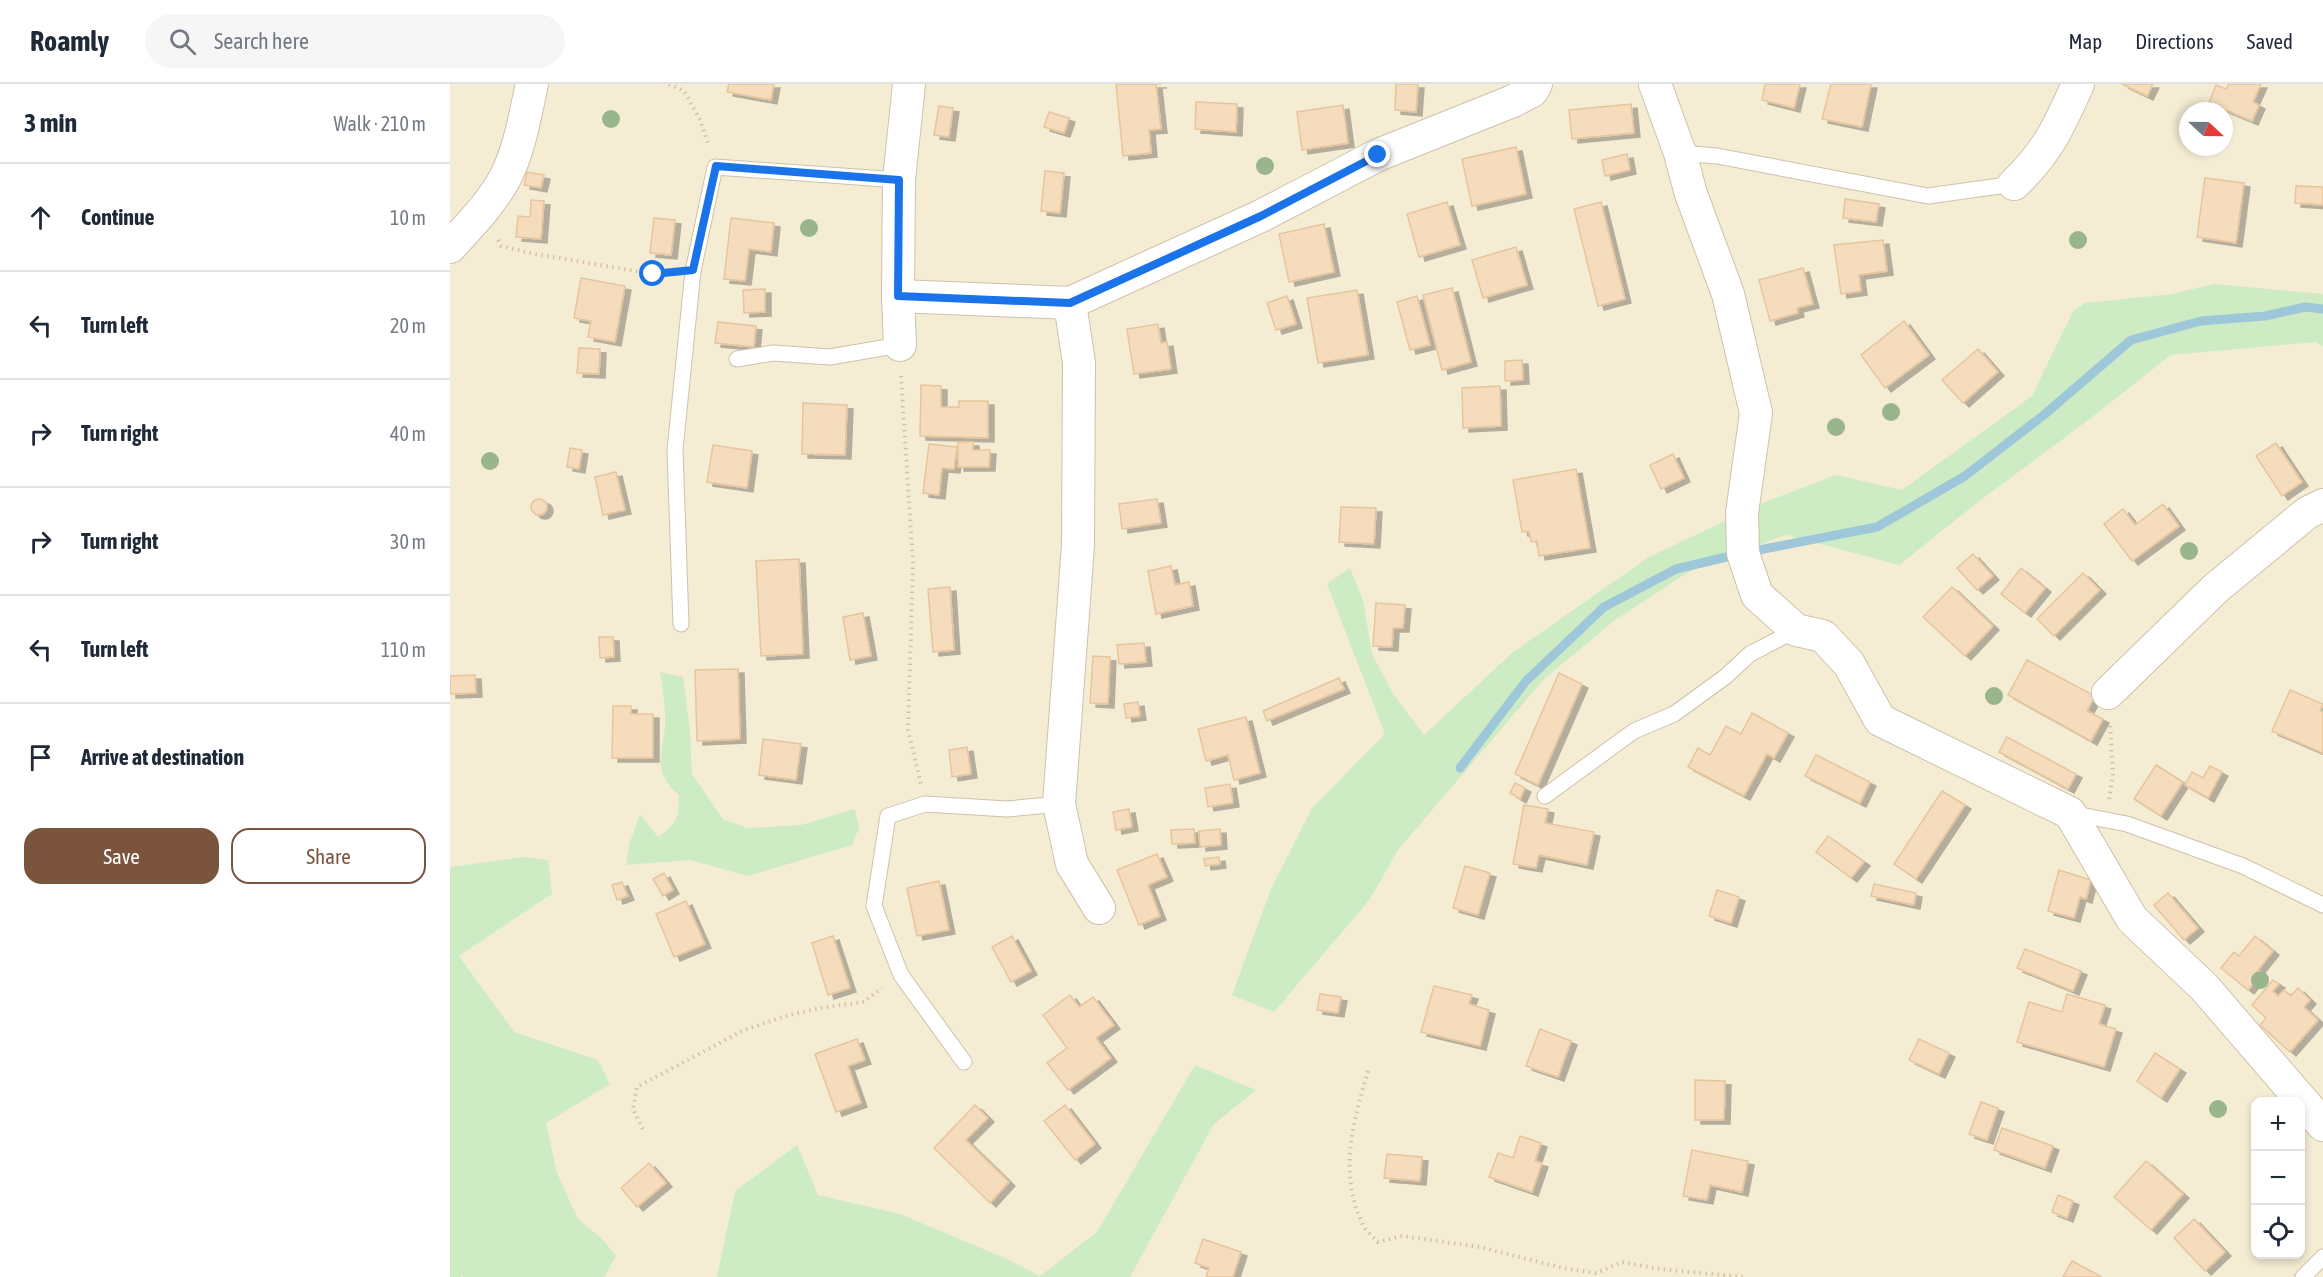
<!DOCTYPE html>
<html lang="en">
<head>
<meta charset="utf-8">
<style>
	body { margin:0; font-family:"Asap Condensed",sans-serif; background:#f6f6f7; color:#1f2937 }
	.controls { position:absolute; right:18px; bottom:18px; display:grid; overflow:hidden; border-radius:12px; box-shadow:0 3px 9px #0003 }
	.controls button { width:54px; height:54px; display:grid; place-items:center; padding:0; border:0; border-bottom:2px solid #e0e1e3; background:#fff; color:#1f2937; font:30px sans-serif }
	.compass { position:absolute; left:1729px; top:18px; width:54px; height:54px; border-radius:50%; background:#fff; box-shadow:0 3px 9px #0003; rotate:112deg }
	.stop { position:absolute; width:18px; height:18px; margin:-14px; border:4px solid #1a73e8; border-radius:50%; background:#fff }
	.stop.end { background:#1a73e8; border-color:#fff; box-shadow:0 2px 6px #0008 }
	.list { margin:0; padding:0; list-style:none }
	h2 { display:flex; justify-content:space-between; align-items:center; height:78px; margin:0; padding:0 24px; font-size:26px }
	h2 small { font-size:20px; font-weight:400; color:#747a83 }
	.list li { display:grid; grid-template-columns:39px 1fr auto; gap:18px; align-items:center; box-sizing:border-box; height:108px; padding:0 24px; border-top:2px solid #e0e1e3 }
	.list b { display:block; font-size:22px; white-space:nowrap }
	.list em { font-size:20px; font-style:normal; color:#747a83 }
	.actions { display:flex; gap:12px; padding:18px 24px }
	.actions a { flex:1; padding:14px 0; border:2px solid #7b543e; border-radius:18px; text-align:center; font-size:21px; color:#7b543e }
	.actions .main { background:#7b543e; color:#fff }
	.icon { flex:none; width:33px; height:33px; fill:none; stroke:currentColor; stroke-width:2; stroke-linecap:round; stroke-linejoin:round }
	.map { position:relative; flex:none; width:1873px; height:1193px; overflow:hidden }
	header { display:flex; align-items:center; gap:36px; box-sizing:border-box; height:84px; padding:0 30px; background:#fff; border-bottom:2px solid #e0e1e3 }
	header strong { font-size:28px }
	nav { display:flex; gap:33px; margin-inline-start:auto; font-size:21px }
	.search { width:420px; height:54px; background:#f6f6f7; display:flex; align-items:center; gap:15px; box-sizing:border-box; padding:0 21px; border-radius:33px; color:#747a83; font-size:22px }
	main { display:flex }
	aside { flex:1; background:#fff }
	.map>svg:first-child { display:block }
	.residential { fill:#f5ecd4; fill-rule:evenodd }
	.green { fill:#cdecc4 }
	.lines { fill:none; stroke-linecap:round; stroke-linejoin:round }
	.stream { stroke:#9fc7da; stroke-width:9 }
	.building { fill:#f4dcbd; stroke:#e7c59c; stroke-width:1.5; filter:url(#shadow) }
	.lane-casing { stroke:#cfc1ab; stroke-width:17 }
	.street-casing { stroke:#cfc1ab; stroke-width:34 }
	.path { stroke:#d9c09f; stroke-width:4; stroke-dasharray:1.5 4.5; stroke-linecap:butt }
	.lane { stroke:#fff; stroke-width:15 }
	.street { stroke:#fff; stroke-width:32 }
	.tree { fill:#99b58b }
	.route { stroke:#1a73e8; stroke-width:8 }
</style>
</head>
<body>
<header>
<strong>Roamly</strong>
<div class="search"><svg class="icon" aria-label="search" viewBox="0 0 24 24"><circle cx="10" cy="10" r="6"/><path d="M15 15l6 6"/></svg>Search here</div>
<nav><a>Map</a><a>Directions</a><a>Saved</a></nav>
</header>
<main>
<aside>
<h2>3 min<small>Walk · 210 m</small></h2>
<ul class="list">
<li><svg class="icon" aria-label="ahead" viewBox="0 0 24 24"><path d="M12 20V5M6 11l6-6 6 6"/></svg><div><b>Continue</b></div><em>10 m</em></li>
<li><svg class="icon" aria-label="left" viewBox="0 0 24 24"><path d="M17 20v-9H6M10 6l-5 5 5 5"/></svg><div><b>Turn left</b></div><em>20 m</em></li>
<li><svg class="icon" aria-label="right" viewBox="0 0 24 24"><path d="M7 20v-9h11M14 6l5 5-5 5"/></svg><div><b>Turn right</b></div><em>40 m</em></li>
<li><svg class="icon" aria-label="right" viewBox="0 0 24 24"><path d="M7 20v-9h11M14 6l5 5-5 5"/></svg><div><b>Turn right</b></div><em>30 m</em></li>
<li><svg class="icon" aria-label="left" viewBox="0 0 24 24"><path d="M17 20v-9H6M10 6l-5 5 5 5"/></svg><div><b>Turn left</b></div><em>110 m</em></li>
<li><svg class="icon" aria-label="arrive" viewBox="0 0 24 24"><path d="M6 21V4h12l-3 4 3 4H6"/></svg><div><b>Arrive at destination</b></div></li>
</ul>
<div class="actions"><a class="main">Save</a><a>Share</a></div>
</aside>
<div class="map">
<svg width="1873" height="1193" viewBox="0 0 1873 1193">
	<defs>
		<filter id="shadow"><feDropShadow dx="6" dy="4" stdDeviation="0" flood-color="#0004"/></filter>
	</defs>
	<rect width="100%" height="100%" fill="#fdf8e6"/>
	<path class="residential" d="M 0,0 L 1873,0 L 1873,1193 L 0,1193 ZM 1738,27 L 1774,27 L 1774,63 L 1738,63 ZM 1806,1018 L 1850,1018 L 1850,1170 L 1806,1170 Z"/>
	<g class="green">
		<polygon points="1764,200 1873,210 1873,262 1866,258 1721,271 1637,337 1524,421 1449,481 1336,451 1246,483 1165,536 1094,595 948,766 920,815 824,928 782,911 821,805 862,724 935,650 877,500 900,484 913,516 922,570 944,611 974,651 1062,569 1199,473 1315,418 1386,391 1452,406 1582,312 1623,227 1635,219 1722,210"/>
		<path d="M 210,588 L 233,593 L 240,646 L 242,690 L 273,735 L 297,744 L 351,741 L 405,725 L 409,744 L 402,761 L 298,792 L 240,776 L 176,781 L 180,758 L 190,730 L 208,753 C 227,740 229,734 229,711 C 197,685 217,663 215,631 C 215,617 212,602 210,588 Z"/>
		<polygon points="74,773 98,776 102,810 9,872 64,948 148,976 160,1000 96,1039 107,1089 128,1135 154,1157 166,1172 154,1193 13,1193 12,1190 11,1193 0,1193 0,783"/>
		<polygon points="745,981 806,1006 764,1040 680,1193 267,1193 285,1107 347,1061 368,1111 450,1130 557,1175 590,1192 647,1148"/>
	</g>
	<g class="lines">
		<polyline class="stream" points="1010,684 1076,597 1154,523 1226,485 1293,469 1427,443 1515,392 1595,330 1681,256 1751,237 1815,232 1855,223 1873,225"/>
	</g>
	<g class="building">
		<polygon points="279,0 324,0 321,16 277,8"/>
		<polygon points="666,0 711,0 706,0 711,45 699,46 701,69 673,72"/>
		<polygon points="946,0 968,0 966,28 945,26"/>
		<polygon points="1315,0 1350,0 1344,24 1312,16"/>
		<polygon points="1381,0 1421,0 1412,43 1372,35"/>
		<polygon points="1672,0 1703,0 1697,12"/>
		<polygon points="1779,0 1811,0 1803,18 1809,21 1802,37 1759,19 1766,1 1776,5"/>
		<polygon points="746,18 787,20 786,48 745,45"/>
		<polygon points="1181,20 1184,49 1122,55 1119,26"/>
		<polygon points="893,21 898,59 852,66 847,28"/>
		<polygon points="489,22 503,24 499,53 484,51"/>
		<polygon points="599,28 619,34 614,49 594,43"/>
		<polygon points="1066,63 1076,110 1022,122 1012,75"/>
		<polygon points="1177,70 1180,86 1155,92 1152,76"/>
		<polygon points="595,87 614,89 610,129 591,127"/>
		<polygon points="77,88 94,91 91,104 74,101"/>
		<polygon points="1755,94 1794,99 1786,159 1747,153"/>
		<polygon points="1846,102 1873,103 1873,121 1845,119"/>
		<polygon points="1395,115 1429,120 1426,138 1393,134"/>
		<polygon points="81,116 94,117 91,155 66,153 68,132 80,133"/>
		<polygon points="997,118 1010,161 969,173 957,130"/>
		<polygon points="1151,118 1175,215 1148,222 1124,125"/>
		<polygon points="204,134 225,136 221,171 200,169"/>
		<polygon points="281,134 324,139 321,168 299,165 295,197 274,195"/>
		<polygon points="874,140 884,188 839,198 829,150"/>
		<polygon points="1433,156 1437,187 1409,191 1411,207 1391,210 1384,161"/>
		<polygon points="1066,163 1077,201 1033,214 1022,176"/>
		<polygon points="1353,184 1363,220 1347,224 1348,229 1320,237 1309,196"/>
		<polygon points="131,194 175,202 165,258 138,253 141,237 124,234"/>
		<polygon points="1002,204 1021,278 992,286 973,211"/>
		<polygon points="315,205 315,228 294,229 293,206"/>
		<polygon points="907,206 918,271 868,279 857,214"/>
		<polygon points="837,212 846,240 826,246 817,219"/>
		<polygon points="967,212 980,261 960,266 947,218"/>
		<polygon points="1454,237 1479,271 1435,304 1411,271"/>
		<polygon points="268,238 306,242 304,263 265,259"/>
		<polygon points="708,240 711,259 717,258 721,285 684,290 677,245"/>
		<polygon points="129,264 150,265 149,290 127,289"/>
		<polygon points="1528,265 1548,288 1513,319 1492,296"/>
		<polygon points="1072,276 1073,296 1055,297 1055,277"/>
		<polygon points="471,301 491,302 491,323 509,323 509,317 538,317 538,354 470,352"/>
		<polygon points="1050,302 1051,342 1013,344 1012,304"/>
		<polygon points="353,319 397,321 395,371 352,370"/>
		<polygon points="508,358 523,358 523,366 540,366 539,383 508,383"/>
		<polygon points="1826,359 1852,398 1832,412 1806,372"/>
		<polygon points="479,360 507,363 504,385 492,384 489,411 473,409"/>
		<polygon points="263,361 302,367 297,404 257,398"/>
		<polygon points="120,364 132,366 129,385 117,383"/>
		<polygon points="1223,370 1234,394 1211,405 1200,381"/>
		<polygon points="1126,385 1140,464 1089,472 1087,457 1081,458 1079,447 1072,448 1063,396"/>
		<polygon points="166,388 175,426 153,431 145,393"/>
		<polygon points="707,415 711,439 672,445 669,420"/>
		<circle cx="89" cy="423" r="8"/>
		<polygon points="1713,420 1729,442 1682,477 1654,440 1673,425 1685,441"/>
		<polygon points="891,423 926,424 924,460 889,458"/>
		<polygon points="1523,470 1543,492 1527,506 1507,484"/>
		<polygon points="349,475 353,570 311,572 306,477"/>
		<polygon points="721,482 725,501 739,498 743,522 706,530 698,487"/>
		<polygon points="1571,484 1595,504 1575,529 1551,510"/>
		<polygon points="1633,489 1650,506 1604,552 1587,535"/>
		<polygon points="500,503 504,566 483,568 478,505"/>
		<polygon points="1502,503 1543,542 1515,572 1473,533"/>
		<polygon points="926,519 955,521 953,544 943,544 942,563 923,562"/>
		<polygon points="413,529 421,572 400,576 393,533"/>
		<polygon points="149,553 163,553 164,573 150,574"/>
		<polygon points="694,559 696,578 669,580 667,561"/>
		<polygon points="643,572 660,573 658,620 640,619"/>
		<polygon points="1577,576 1645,612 1637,627 1653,635 1641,657 1558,611"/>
		<polygon points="288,585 290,655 247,657 245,586"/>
		<polygon points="1109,589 1132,600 1088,701 1065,690"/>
		<polygon points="25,591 26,609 0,610 0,592"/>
		<polygon points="889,594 894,605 817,637 813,627"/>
		<polygon points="1840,606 1873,620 1870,627 1873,628 1873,669 1822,647"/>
		<polygon points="688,618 690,632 676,634 674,620"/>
		<polygon points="163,622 181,622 181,630 203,630 203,674 162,674"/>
		<polygon points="1302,629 1338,649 1324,674 1317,670 1294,712 1238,683 1248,664 1260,671 1276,642 1291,650"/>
		<polygon points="796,633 810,689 784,696 778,671 756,677 748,645"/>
		<polygon points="1557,653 1626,690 1618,705 1549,668"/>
		<polygon points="313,655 351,660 346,696 309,691"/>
		<polygon points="517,663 521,690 502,693 499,666"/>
		<polygon points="1366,671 1420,698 1410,719 1355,692"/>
		<polygon points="1706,681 1733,698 1711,732 1684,715"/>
		<polygon points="1760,682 1772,688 1758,714 1735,701 1742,688 1753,694"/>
		<polygon points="1065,699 1075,704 1070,715 1060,709"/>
		<polygon points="780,700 783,719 758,723 755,704"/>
		<polygon points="1492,707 1515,721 1466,795 1444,780"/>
		<polygon points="1074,721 1098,725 1095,739 1144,748 1137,781 1089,771 1086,784 1063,780"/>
		<polygon points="679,725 682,743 666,746 663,728"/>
		<polygon points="744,745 745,759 722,760 721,746"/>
		<polygon points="770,745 771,761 750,763 749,747"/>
		<polygon points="1378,752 1414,778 1401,794 1366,768"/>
		<polygon points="707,770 717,793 698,801 710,832 689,841 667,786"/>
		<polygon points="769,773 770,780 755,782 754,775"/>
		<polygon points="1015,782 1040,789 1028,831 1003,824"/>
		<polygon points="1609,786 1641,796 1636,815 1630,813 1624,834 1598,827"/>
		<polygon points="214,789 223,806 213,812 203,795"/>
		<polygon points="489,797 499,846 467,852 457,804"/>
		<polygon points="172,798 178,812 167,816 162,801"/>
		<polygon points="1424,800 1466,809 1464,821 1421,812"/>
		<polygon points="1267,806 1289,813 1281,839 1259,832"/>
		<polygon points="1718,809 1748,844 1734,856 1704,821"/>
		<polygon points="236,817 255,860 224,873 206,830"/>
		<polygon points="383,852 400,904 378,911 362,859"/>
		<polygon points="562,852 581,887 561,898 542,863"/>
		<polygon points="1805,852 1823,867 1808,886 1812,889 1798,906 1771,884 1784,868 1789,872"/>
		<polygon points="1575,865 1631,887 1623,907 1567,884"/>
		<polygon points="1823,896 1829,900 1823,907 1828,912 1834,906 1841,912 1848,904 1860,916 1854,923 1868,936 1840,968 1810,941 1816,934 1802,921"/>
		<polygon points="984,902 1022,911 1019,920 1039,926 1030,962 971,948"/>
		<polygon points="870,910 891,913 888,929 867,926"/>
		<polygon points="1617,910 1655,921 1649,940 1666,945 1654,983 1567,958 1579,918 1612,928"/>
		<polygon points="620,911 629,923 643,913 664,941 646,954 661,974 618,1006 597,979 617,964 593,931"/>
		<polygon points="1090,945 1121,957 1108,993 1076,982"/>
		<polygon points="407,955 415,976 398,982 411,1019 386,1028 365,970"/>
		<polygon points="1469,955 1499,969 1489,990 1459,976"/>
		<polygon points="1705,969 1730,985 1711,1014 1687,997"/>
		<polygon points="1245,996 1275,997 1274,1036 1245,1036"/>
		<polygon points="1531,1018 1548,1024 1537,1056 1519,1050"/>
		<polygon points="525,1021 538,1034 516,1056 559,1098 540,1119 484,1064"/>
		<polygon points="615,1021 645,1060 625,1076 594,1037"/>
		<polygon points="1552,1044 1603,1062 1595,1084 1544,1066"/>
		<polygon points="1070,1052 1091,1059 1085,1077 1092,1079 1082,1108 1039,1093 1048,1069 1063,1074"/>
		<polygon points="1242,1066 1298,1077 1292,1108 1260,1101 1257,1116 1233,1112"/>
		<polygon points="937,1070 972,1073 970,1097 934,1094"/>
		<polygon points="1696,1077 1733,1110 1701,1146 1664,1113"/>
		<polygon points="199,1079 216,1099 187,1123 171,1104"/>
		<polygon points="1608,1111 1623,1117 1617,1134 1602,1128"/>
		<polygon points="1744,1135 1775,1168 1755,1187 1724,1154"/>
		<polygon points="753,1155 791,1168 783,1193 756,1193 759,1184 745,1179"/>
		<polygon points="1622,1177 1650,1192 1650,1193 1613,1193"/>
	</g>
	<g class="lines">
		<g class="lane-casing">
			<g id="lane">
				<polyline points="1230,69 1267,72 1478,112 1564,100"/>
				<polyline points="287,275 323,269 380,273 450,261"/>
				<polyline points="231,540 225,366 243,187 265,83 449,96"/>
				<polyline points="1095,712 1184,647 1224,630 1275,593 1300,570 1346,546"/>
				<polyline points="1620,729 1677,740 1793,782 1873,821"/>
				<polyline points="514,978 451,891 424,822 438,732 475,720 557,725 609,720"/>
				<polyline points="1853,1193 1873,1173"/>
			</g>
		</g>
		<g class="street-casing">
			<g id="street">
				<polyline points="459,0 449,96 448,212 620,219 629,279 628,461 609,720 622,780 649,824"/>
				<polyline points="1205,0 1230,69 1241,110 1278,210 1306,329 1292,429 1293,469 1307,511 1346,546 1373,552 1399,580 1430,636 1620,729 1682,835 1754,903 1873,1041"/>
				<path d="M 1564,100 C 1598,68 1609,42 1628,0"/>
				<path d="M 0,163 C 19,142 41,120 55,94 C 70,65 75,31 82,0"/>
				<polyline points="448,212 450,261"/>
				<polyline points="620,219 811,132 928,71 1063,17 1082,7 1086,0"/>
				<polyline points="1658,609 1766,504 1857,429 1873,421"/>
			</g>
		</g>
		<g class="path">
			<polyline points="219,0 234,7 250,36 259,62"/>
			<polyline points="48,156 51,162 85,170 203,190 220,188"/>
			<polyline points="451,292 463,479 458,646 471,700"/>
			<polyline points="1659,715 1663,690 1660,639"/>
			<path d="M 918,987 C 903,1038 888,1090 913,1141 C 916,1147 923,1153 928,1158 L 952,1152 L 1030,1163 L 1113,1184 L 1146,1189 L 1172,1178 L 1210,1185 L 1293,1193"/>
			<polyline points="193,1045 183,1025 187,1003 294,946 339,931 376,923 414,918 432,904"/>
		</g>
		<use href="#lane" class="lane"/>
		<use href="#street" class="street"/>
	</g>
	<g class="tree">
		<circle cx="161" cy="35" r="9"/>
		<circle cx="815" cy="82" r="9"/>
		<circle cx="359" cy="144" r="9"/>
		<circle cx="1628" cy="156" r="9"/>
		<circle cx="1441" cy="328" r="9"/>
		<circle cx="1386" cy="343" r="9"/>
		<circle cx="40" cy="377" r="9"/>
		<circle cx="1739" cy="467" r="9"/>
		<circle cx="1544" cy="612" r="9"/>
		<circle cx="1810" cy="896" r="9"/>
		<circle cx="1768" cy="1025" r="9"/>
	</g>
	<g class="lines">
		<polyline class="route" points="203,190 243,186 266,82 449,96 448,212 620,219 811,132 928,71"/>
	</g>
</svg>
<div class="controls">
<button>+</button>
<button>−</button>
<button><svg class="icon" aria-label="locate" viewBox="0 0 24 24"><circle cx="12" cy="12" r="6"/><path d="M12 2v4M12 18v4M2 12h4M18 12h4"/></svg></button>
</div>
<svg class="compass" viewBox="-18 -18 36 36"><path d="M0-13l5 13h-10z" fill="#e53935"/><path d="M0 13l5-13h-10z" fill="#747a83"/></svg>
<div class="stop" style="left:203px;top:190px"></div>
<div class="stop end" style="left:928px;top:71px"></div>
</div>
</main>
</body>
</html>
